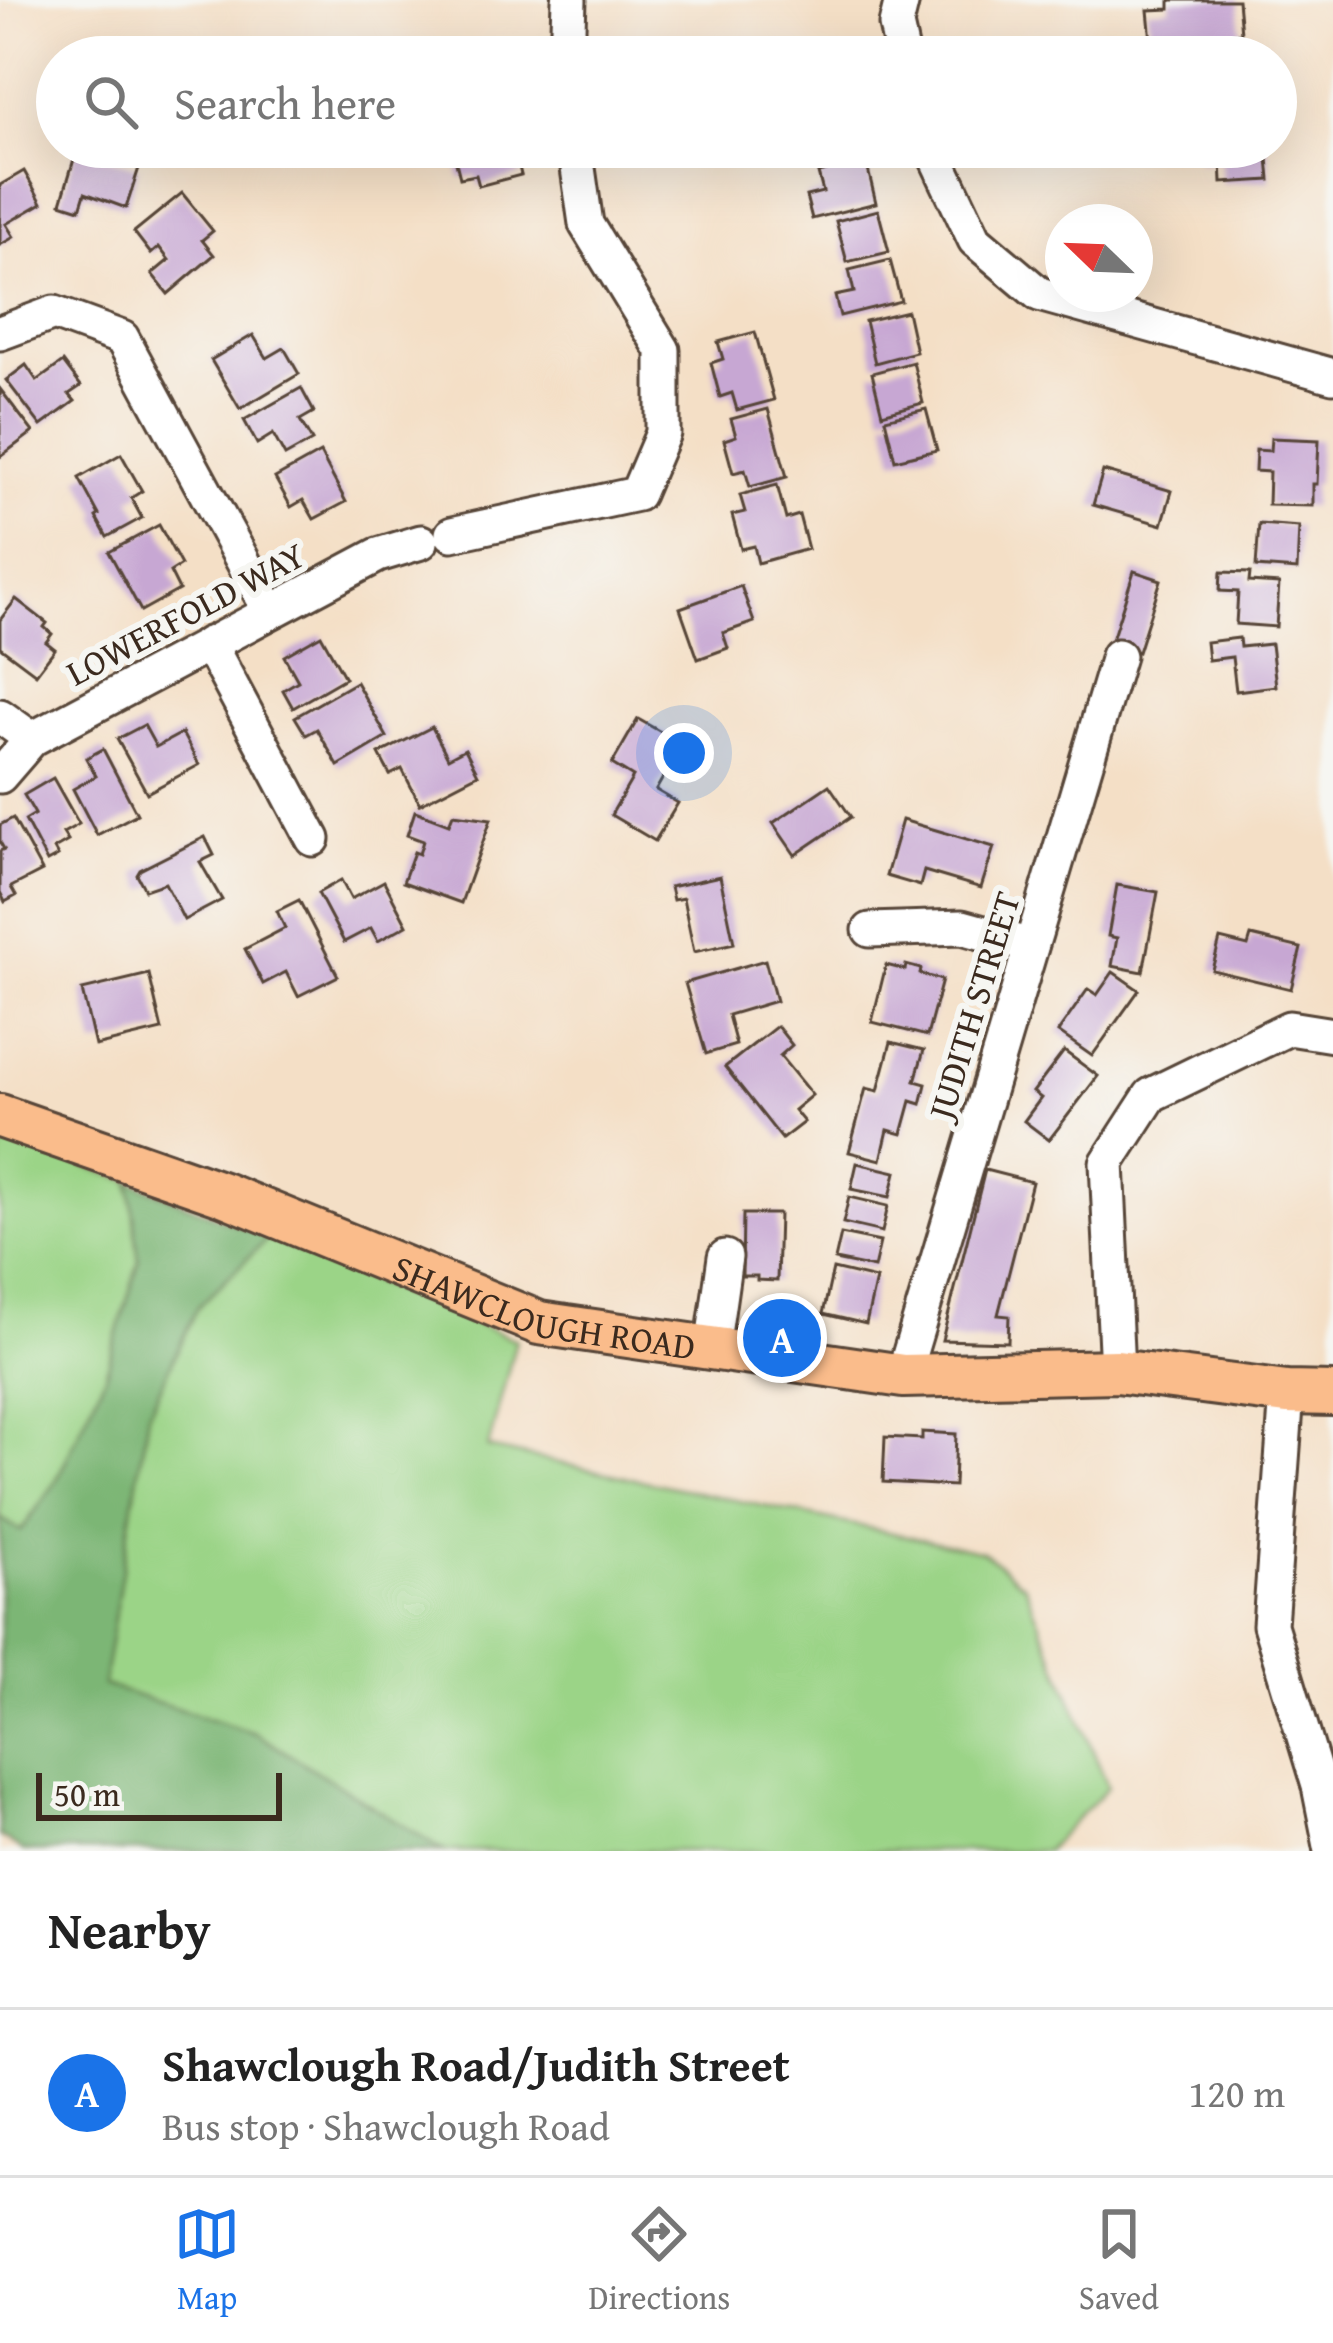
<!DOCTYPE html>
<html lang="en">
<head>
<meta charset="utf-8">
<style>
	body { margin:0; font-family:"Gentium Book Plus",serif; background:#f2f2f2; color:#222 }
	.compass { position:absolute; left:1045px; top:204px; width:108px; height:108px; border-radius:50%; background:#fff; box-shadow:0 12px 48px #0002; rotate:293deg }
	.scale { position:absolute; left:36px; bottom:30px; width:246px; box-sizing:border-box; padding-left:12px; border:6px solid #3b2a1e; border-top:0; font-size:33px; line-height:42px; white-space:nowrap; color:#3b2a1e; -webkit-text-stroke:9px #f6f6f2; paint-order:stroke }
	.you { position:absolute; left:684px; top:753px; width:42px; height:42px; margin:-30px; border:9px solid #fff; border-radius:50%; background:#1a73e8; box-shadow:0 0 0 18px #1a73e833 }
	.badge { display:grid; place-items:center; width:78px; height:78px; border-radius:50%; background:#1a73e8; color:#fff; font-size:39px; font-weight:700 }
	.pin { position:absolute; translate:-50% -50%; border:6px solid #fff; box-shadow:0 3px 12px #0006 }
	.list { margin:0; padding:0; list-style:none }
	h2 { display:flex; justify-content:space-between; align-items:center; height:156px; margin:0; padding:0 48px; font-size:51px }
	h2 small { font-size:39px; font-weight:400; color:#767676 }
	.list li { display:grid; grid-template-columns:78px 1fr auto; gap:36px; align-items:center; box-sizing:border-box; height:168px; padding:0 48px; border-top:3px solid #e0e0e0 }
	.list b { display:block; font-size:45px; white-space:nowrap }
	.list p { margin:0; font-size:39px; white-space:nowrap; color:#767676 }
	.list em { font-size:39px; font-style:normal; color:#767676 }
	.icon { flex:none; width:66px; height:66px; fill:none; stroke:currentColor; stroke-width:2; stroke-linecap:round; stroke-linejoin:round }
	.map { position:relative; flex:none; width:1333px; height:1851px; overflow:hidden }
	.search { position:absolute; background:#fff; box-shadow:0 12px 48px #0002; left:36px; right:36px; top:36px; height:132px; display:flex; align-items:center; gap:30px; box-sizing:border-box; padding:0 42px; border-radius:66px; color:#767676; font-size:45px }
	.sheet { height:324px; background:#fff }
	nav { display:flex; justify-content:space-around; align-items:center; box-sizing:border-box; height:168px; border-top:3px solid #e0e0e0; background:#fff; font-size:33px; color:#767676 }
	nav a { display:grid; justify-items:center; gap:6px }
	nav .on { color:#1a73e8 }
	.map>svg:first-child { display:block }
	.green { fill:#9bd487; stroke:#6b7f52; stroke-width:3 }
	.forest { fill:#7cb674; stroke:#5c7049; stroke-width:3 }
	.building { fill:#c7a7d3 }
	.lines { fill:none; stroke-linecap:round; stroke-linejoin:round }
	.minor-casing { stroke:#574537; stroke-width:39 }
	.major-casing { stroke:#574537; stroke-width:48 }
	.minor { stroke:#fff; stroke-width:33 }
	.major { stroke:#fabc8b; stroke-width:42 }
	.labels { text-anchor:middle; dominant-baseline:central; stroke-width:12; stroke-linejoin:round; paint-order:stroke }
	.street-label { font-size:36px; fill:#3b2a1e; stroke:#f6f6f2 }
</style>
</head>
<body>
<div class="map">
<svg width="1333" height="1851" viewBox="0 0 1333 1851">
	<rect width="100%" height="100%" fill="#f6f6f2"/>
	<filter id="ink" filterUnits="userSpaceOnUse"><feTurbulence type="fractalNoise" baseFrequency=".00833" numOctaves="2"/><feDisplacementMap in="SourceGraphic" scale="24" xChannelSelector="R" yChannelSelector="G"/><feConvolveMatrix kernelMatrix="1 2 1 2 8 2 1 2 1" color-interpolation-filters="sRGB"/></filter>
	<filter id="wash" filterUnits="userSpaceOnUse"><feTurbulence type="fractalNoise" baseFrequency=".004" numOctaves="4" result="noise"/><feDisplacementMap in="SourceGraphic" scale="48" xChannelSelector="R" yChannelSelector="G"/><feGaussianBlur stdDeviation="2.7" result="paint"/><feColorMatrix in="noise" values="0 0 0 0 0 0 0 0 0 0 0 0 0 0 0 0 0 1.4 0 .05"/><feComposite in="paint" operator="in"/></filter>
	<g filter="url(#wash)">
		<rect width="100%" height="100%" fill="#f4dfc6"/>
		<g class="green">
			<polygon points="0,1137 130,1181 139,1261 105,1376 56,1482 21,1531 0,1518"/>
			<polygon points="268,1238 516,1340 488,1448 983,1552 1024,1585 1108,1787 1045,1851 444,1851 255,1733 102,1686 148,1414 197,1308"/>
		</g>
		<polygon class="forest" points="130,1181 268,1238 197,1308 148,1414 103,1685 255,1733 444,1851 23,1851 0,1836 0,1518 21,1531 56,1482 105,1376 139,1261"/>
		<g id="blocks">
			<g class="building">
				<polygon points="1170,0 1238,0 1241,33 1151,41 1148,10 1170,9"/>
				<polygon points="1246,40 1247,57 1188,57 1187,44"/>
				<polygon points="465,147 514,147 521,175 479,186 476,175 460,178 453,150"/>
				<polygon points="1197,147 1267,147 1270,180 1222,183 1221,160 1198,162"/>
				<polygon points="77,149 139,168 126,208 85,193 80,209 61,203"/>
				<polygon points="866,161 876,203 812,219 806,196 823,192 818,173"/>
				<polygon points="24,171 42,203 6,224 14,237 0,245 0,185"/>
				<polygon points="182,193 213,231 202,240 214,255 168,294 152,274 169,260 159,247 151,254 134,232"/>
				<polygon points="878,210 889,252 847,262 836,221"/>
				<polygon points="890,260 901,301 840,316 835,296 854,292 849,270"/>
				<polygon points="907,311 916,352 875,363 865,321"/>
				<polygon points="755,332 774,400 737,410 732,393 720,397 711,363 723,359 718,342"/>
				<polygon points="253,335 267,358 284,348 299,374 240,409 211,360"/>
				<polygon points="63,362 81,386 69,394 75,401 41,426 6,380 26,365 37,381"/>
				<polygon points="913,362 923,403 882,414 872,373"/>
				<polygon points="301,388 314,412 300,420 312,441 285,456 273,434 257,444 244,420"/>
				<polygon points="0,389 33,432 0,457"/>
				<polygon points="768,409 787,477 750,487 745,470 733,473 724,440 736,436 731,419"/>
				<polygon points="926,409 937,450 895,460 885,419"/>
				<polygon points="1271,438 1319,440 1317,484 1313,484 1313,506 1268,505 1269,472 1255,471 1256,450 1270,451"/>
				<polygon points="320,453 346,502 314,519 303,500 291,507 275,478"/>
				<polygon points="121,454 142,491 131,498 142,518 107,537 96,517 99,515 79,478"/>
				<polygon points="1103,471 1172,491 1162,525 1093,505"/>
				<polygon points="777,485 786,519 799,515 808,549 758,563 754,546 741,549 732,515 745,512 740,495"/>
				<polygon points="1259,524 1299,527 1297,570 1256,567"/>
				<polygon points="159,525 181,565 170,572 179,590 141,611 109,552"/>
				<polygon points="1134,571 1161,580 1138,652 1111,643"/>
				<polygon points="1221,572 1250,573 1249,582 1279,584 1276,627 1236,624 1238,592 1220,591"/>
				<polygon points="741,586 754,622 723,633 728,648 698,659 680,608"/>
				<polygon points="16,599 47,623 44,627 52,634 46,642 55,649 36,674 0,647 0,620"/>
				<polygon points="321,635 345,678 293,708 283,690 298,681 284,656"/>
				<polygon points="1239,638 1240,647 1271,644 1276,686 1236,691 1232,657 1208,660 1206,642"/>
				<polygon points="356,682 387,737 338,766 317,729 306,735 295,717"/>
				<polygon points="638,719 682,744 656,790 678,803 655,841 611,815 633,777 612,764"/>
				<polygon points="144,725 156,747 182,733 199,765 147,793 117,739"/>
				<polygon points="432,727 448,758 465,749 478,774 420,804 402,769 390,775 379,754"/>
				<polygon points="103,749 137,814 97,835 73,789 96,776 86,758"/>
				<polygon points="53,778 79,824 63,833 68,841 54,849 58,856 47,862 25,820 35,814 24,795"/>
				<polygon points="829,785 851,817 795,855 773,823"/>
				<polygon points="415,811 449,824 453,814 491,819 461,903 403,882 414,852 419,854 423,841 407,835"/>
				<polygon points="13,818 42,871 11,887 16,896 5,902 0,892 0,851 4,849 0,842 0,825"/>
				<polygon points="902,820 994,847 981,888 924,871 920,886 886,876"/>
				<polygon points="205,837 214,855 200,862 222,900 184,920 165,883 145,890 137,875 140,870"/>
				<polygon points="720,876 734,943 694,952 683,898 673,900 670,887"/>
				<polygon points="341,880 351,899 384,881 407,925 378,941 371,928 344,942 318,893"/>
				<polygon points="1117,885 1158,892 1143,972 1112,966 1117,938 1108,936"/>
				<polygon points="299,900 338,976 298,996 286,972 263,984 245,949 285,928 277,911"/>
				<polygon points="1251,936 1301,948 1291,989 1212,970 1220,939 1248,946"/>
				<polygon points="765,960 776,1001 728,1015 736,1045 706,1054 685,983"/>
				<polygon points="886,965 905,970 906,965 921,969 920,974 942,980 927,1036 872,1022"/>
				<polygon points="1113,972 1139,990 1092,1056 1058,1032 1088,989 1097,995"/>
				<polygon points="149,974 162,1030 95,1046 82,990"/>
				<polygon points="777,1026 792,1045 780,1056 812,1095 794,1110 804,1122 782,1139 725,1067"/>
				<polygon points="891,1042 924,1050 915,1081 926,1084 921,1104 911,1101 902,1134 888,1130 881,1160 849,1152 866,1088 878,1091"/>
				<polygon points="1064,1051 1098,1076 1049,1140 1024,1121 1041,1098 1033,1092"/>
				<polygon points="857,1163 896,1172 890,1197 851,1189"/>
				<polygon points="985,1170 1032,1182 998,1315 1009,1316 1008,1342 942,1340"/>
				<polygon points="849,1197 888,1206 882,1232 843,1223"/>
				<polygon points="743,1214 779,1214 777,1281 757,1280 757,1276 742,1276"/>
				<polygon points="841,1234 880,1242 874,1268 835,1260"/>
				<polygon points="833,1269 876,1279 866,1324 823,1314"/>
				<polygon points="922,1432 956,1434 954,1486 883,1482 885,1437 922,1439"/>
			</g>
		</g>
	</g>
	<g filter="url(#ink)">
		<use href="#blocks" fill-opacity="0" stroke="#574537" stroke-width="3"/>
		<g class="lines">
			<g class="minor-casing">
				<g id="minor">
					<polyline points="902,0 896,25 903,57"/>
					<polyline points="567,57 569,0"/>
					<polyline points="931,147 975,240 1039,294 1333,376"/>
					<polyline points="0,333 54,313 122,338 270,611"/>
					<polyline points="452,534 637,494 663,433 663,350 586,224 575,147"/>
					<polyline points="209,644 313,839"/>
					<polyline points="0,716 32,739"/>
					<polyline points="0,776 32,739 378,555 421,542"/>
					<polyline points="870,930 962,927 1031,946"/>
					<polyline points="712,1349 725,1257"/>
					<polyline points="1117,1371 1107,1163 1151,1095 1289,1028 1333,1035"/>
					<polyline points="903,1376 1118,656"/>
					<polyline points="1287,1393 1270,1625 1319,1786 1332,1851"/>
				</g>
			</g>
			<g class="major-casing">
				<g id="major">
					<path id="s1" d="M 0,1116 L 223,1194 L 539,1323 L 903,1376 L 1117,1371 L 1287,1393 L 1333,1394"/>
				</g>
			</g>
			<use href="#minor" class="minor"/>
			<use href="#major" class="major"/>
		</g>
	</g>
	<g class="labels">
		<g class="street-label">
			<text transform="translate(185 613) rotate(-28)">LOWERFOLD WAY</text>
			<text transform="translate(973 1005) rotate(-73)">JUDITH STREET</text>
			<text stroke="none"><textPath href="#s1" startOffset="579">SHAWCLOUGH ROAD</textPath></text>
		</g>
	</g>
</svg>
<svg class="compass" viewBox="-18 -18 36 36"><path d="M0-13l5 13h-10z" fill="#e53935"/><path d="M0 13l5-13h-10z" fill="#767676"/></svg>
<div class="scale">50 m</div>
<div class="you"></div>
<div class="pin badge" style="left:782px;top:1338px">A</div>
<div class="search"><svg class="icon" aria-label="search" viewBox="0 0 24 24"><circle cx="10" cy="10" r="6"/><path d="M15 15l6 6"/></svg>Search here</div>
</div>
<section class="sheet">
<h2>Nearby<small></small></h2>
<ul class="list">
<li><span class="badge">A</span><div><b>Shawclough Road/Judith Street</b><p>Bus stop · Shawclough Road</p></div><em>120 m</em></li>
</ul>
</section>
<nav>
<a class="on"><svg class="icon" aria-label="map" viewBox="0 0 24 24"><path d="M3 6l6-2 6 2 6-2v14l-6 2-6-2-6 2zM9 4v14M15 6v14"/></svg>Map</a>
<a><svg class="icon" aria-label="directions" viewBox="0 0 24 24"><path d="M12 3l9 9-9 9-9-9zM9 14v-3h6M13 9l2 2-2 2"/></svg>Directions</a>
<a><svg class="icon" aria-label="saved" viewBox="0 0 24 24"><path d="M7 4h10v16l-5-4-5 4z"/></svg>Saved</a>
</nav>
</body>
</html>
